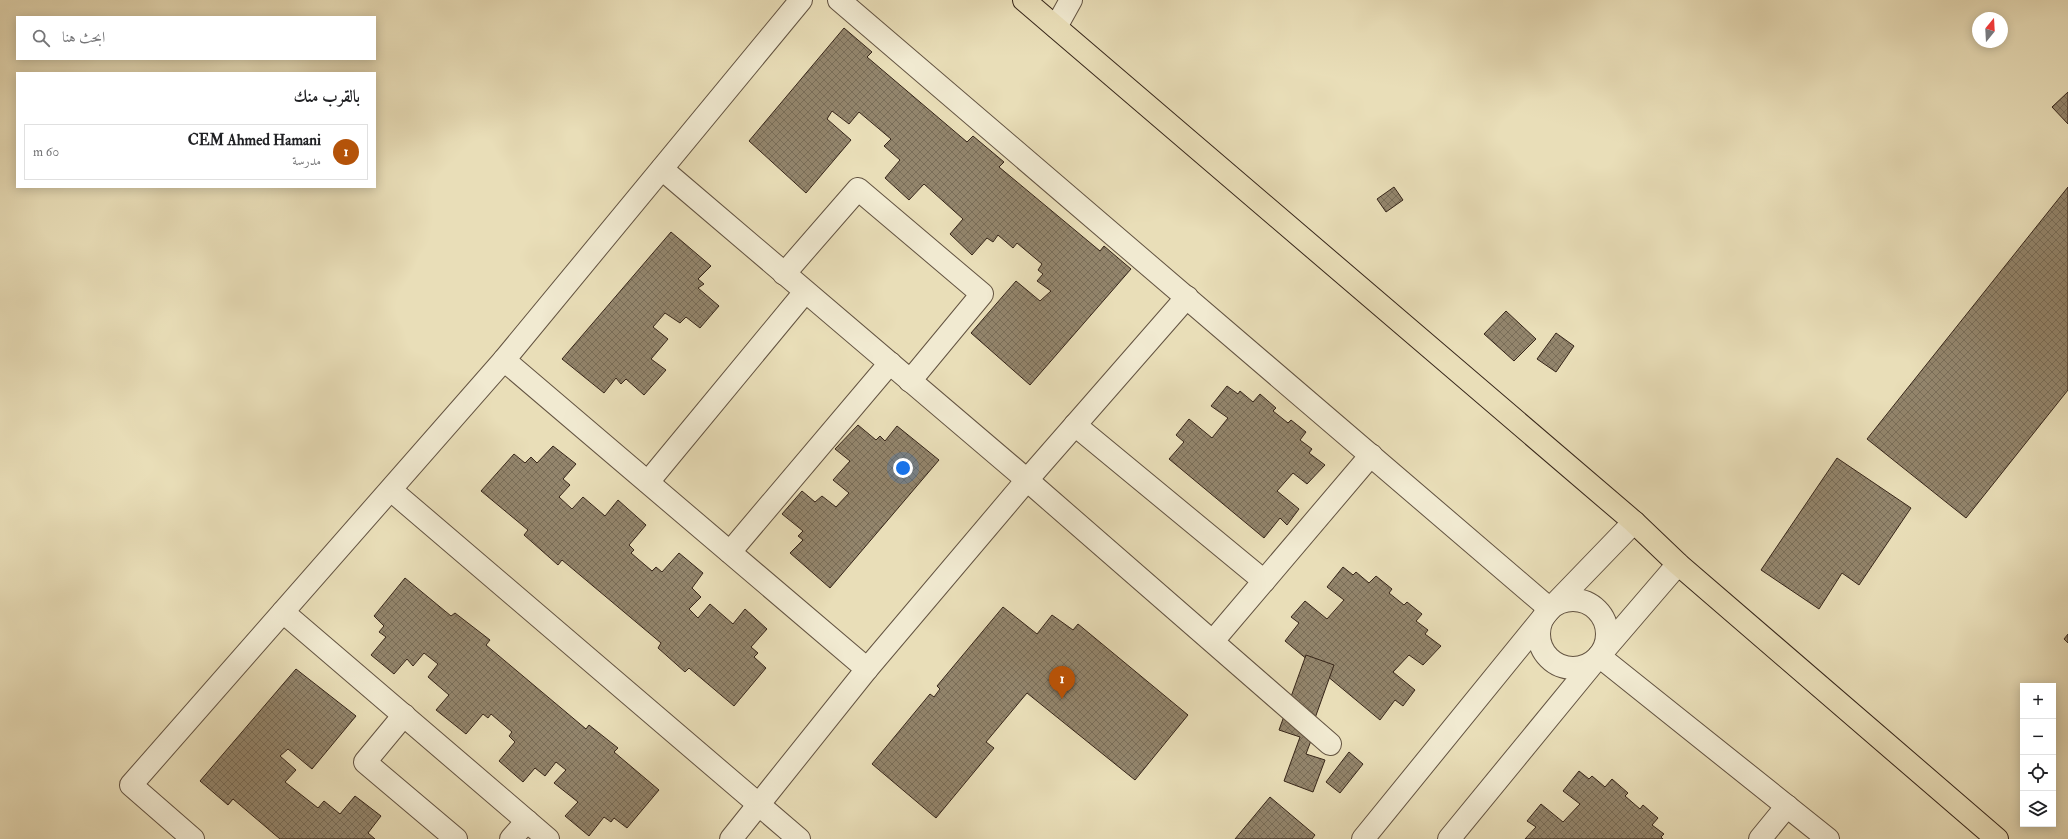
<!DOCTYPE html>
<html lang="ar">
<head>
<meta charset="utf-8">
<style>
	body { margin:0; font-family:"IM FELL Double Pica",Amiri,serif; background:#f6f6f6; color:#202124; direction:rtl }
	.controls { position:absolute; right:12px; bottom:12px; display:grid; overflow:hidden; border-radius:0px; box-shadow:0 2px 10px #0003 }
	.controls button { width:36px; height:36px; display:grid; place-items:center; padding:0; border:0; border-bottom:1px solid #e0e0e0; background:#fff; color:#202124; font:20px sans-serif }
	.compass { position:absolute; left:1972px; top:12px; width:36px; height:36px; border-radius:50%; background:#fff; box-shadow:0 2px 10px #0003; rotate:18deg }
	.you { position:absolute; left:903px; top:468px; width:14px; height:14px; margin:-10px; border:3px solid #fff; border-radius:50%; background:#1a73e8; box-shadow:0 0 0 6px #1a73e833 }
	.badge { display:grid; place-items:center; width:26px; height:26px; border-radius:50%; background:#b45309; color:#fff; font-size:13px; font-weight:700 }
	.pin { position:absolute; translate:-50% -33px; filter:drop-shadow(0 1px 2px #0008) }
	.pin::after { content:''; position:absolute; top:21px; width:14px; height:12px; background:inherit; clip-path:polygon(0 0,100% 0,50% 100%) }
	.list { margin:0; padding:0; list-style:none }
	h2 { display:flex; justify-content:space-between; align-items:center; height:52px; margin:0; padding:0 16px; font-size:17px }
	h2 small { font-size:13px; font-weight:400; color:#757577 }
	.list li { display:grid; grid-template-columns:26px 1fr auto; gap:12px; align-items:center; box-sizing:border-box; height:56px; margin:0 8px 8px; padding:0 8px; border:1px solid #e0e0e0; border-radius:0px }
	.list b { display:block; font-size:15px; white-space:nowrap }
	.list p { margin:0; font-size:13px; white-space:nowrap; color:#757577 }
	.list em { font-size:13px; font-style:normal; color:#757577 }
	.icon { flex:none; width:22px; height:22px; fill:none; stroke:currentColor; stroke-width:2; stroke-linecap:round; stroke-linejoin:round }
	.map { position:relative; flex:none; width:2068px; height:839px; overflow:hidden; direction:ltr }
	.search { position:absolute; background:#fff; box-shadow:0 2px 10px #0003; left:16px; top:16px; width:360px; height:44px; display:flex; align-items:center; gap:10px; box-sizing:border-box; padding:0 14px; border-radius:0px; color:#757577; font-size:15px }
	.panel { position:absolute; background:#fff; box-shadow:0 2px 10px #0003; left:16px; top:72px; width:360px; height:116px; border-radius:0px; direction:rtl }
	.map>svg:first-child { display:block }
	.building { fill:url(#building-cross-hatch); stroke:#362519 }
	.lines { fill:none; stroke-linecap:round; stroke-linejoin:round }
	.minor-casing { stroke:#635341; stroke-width:24 }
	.major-casing { stroke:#362519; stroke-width:24 }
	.minor { stroke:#f1ead1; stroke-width:22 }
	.major { stroke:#e9deb8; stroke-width:22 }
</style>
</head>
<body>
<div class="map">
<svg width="2068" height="839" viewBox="0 0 2068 839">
	<defs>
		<pattern id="building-cross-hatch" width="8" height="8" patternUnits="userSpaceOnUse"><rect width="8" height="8" fill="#93856c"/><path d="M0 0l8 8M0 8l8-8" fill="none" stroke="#796d58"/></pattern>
	</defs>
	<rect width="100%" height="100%" fill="#e9deb8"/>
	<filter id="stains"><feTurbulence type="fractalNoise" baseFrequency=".005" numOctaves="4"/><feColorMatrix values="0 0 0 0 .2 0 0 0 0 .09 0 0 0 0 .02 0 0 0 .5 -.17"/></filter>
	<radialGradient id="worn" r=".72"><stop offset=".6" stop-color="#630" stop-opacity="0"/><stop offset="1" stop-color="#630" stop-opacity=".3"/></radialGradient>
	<g class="building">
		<polygon points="844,28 872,52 867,57 967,142 973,136 1004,162 999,167 1100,251 1104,246 1131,269 1030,385 971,333 1016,281 1040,301 1051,291 1037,281 1043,274 1038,270 1042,264 1017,243 1013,248 998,235 993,242 987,238 972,255 950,234 963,219 924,184 909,200 885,178 900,160 884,146 891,139 859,112 849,124 832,111 827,119 851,140 806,193 749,141"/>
		<polygon points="2068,92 2068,124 2052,107"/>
		<polygon points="1394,187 1403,200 1386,212 1377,199"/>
		<polygon points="2068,187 2068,390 1966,518 1867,439"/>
		<polygon points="671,232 711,266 698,279 704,284 698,288 719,306 700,328 686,317 680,323 665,313 653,327 668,339 651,359 666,370 644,395 626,379 621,384 616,378 604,393 562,359"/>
		<polygon points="1506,311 1536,339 1514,361 1484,334"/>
		<polygon points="1556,333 1574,346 1556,372 1537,359"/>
		<polygon points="1227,386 1238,394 1240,391 1253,402 1260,394 1276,408 1273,411 1288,423 1291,420 1306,432 1300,440 1312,449 1309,453 1325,465 1307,484 1293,473 1277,491 1299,509 1287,525 1280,518 1264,538 1169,459 1184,442 1176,435 1189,419 1212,438 1228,418 1211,406"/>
		<polygon points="858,425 876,440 880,436 885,441 897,426 939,460 830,588 790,553 803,540 798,536 803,531 782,514 802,491 815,502 822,496 836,507 849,493 833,480 850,461 835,449"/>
		<polygon points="553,446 576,464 563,479 570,485 559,497 572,509 583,497 605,516 618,500 646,525 629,545 634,550 631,553 652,571 656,567 662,572 679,553 703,573 692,588 701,597 689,609 698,618 710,604 733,624 745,609 767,629 751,647 758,653 754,657 766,668 734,706 689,668 685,672 658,648 661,643 562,560 558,565 524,535 528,530 481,491 514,454 525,463 531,457 537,463"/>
		<polygon points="1837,458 1911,508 1859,585 1842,573 1819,609 1761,570"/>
		<polygon points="1343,567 1353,575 1356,572 1369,583 1376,576 1392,589 1389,593 1404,605 1407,602 1422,614 1416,621 1428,630 1425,634 1441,646 1423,665 1409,655 1393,672 1415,690 1403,706 1395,700 1380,720 1285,641 1299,623 1291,617 1305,601 1327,619 1344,600 1327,587"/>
		<polygon points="405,578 451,616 455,613 490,640 486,645 586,729 589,725 618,748 614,752 659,790 627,828 614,818 611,822 604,817 589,836 565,816 578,802 554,783 566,770 556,762 545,776 535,768 523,782 499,761 515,742 509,736 512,732 491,714 488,718 483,714 466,734 436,710 449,695 428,677 438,664 424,653 413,666 407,659 394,674 371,655 386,637 379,632 384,626 374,616"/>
		<polygon points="1003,607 1037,634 1052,615 1073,630 1078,624 1188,715 1135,780 1027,693 986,742 994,748 936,818 872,764 930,694 934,697 940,689 937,686"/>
		<polygon points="2068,634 2068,643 2064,639"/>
		<polygon points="1306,655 1334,665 1314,721 1318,722 1306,754 1325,760 1313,792 1284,781 1300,737 1279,730"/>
		<polygon points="296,669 356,716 312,769 288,749 280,756 296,770 285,782 318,808 324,801 340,814 355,796 381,816 368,833 375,839 280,839 233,799 228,805 200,781"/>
		<polygon points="1349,752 1363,764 1340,793 1326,782"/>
		<polygon points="1579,771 1589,779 1592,776 1605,787 1612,779 1628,793 1625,796 1640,809 1643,805 1658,818 1652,825 1664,834 1661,837 1663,839 1525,839 1536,827 1527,821 1541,804 1563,822 1580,804 1563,791"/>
		<polygon points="1270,797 1315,835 1312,839 1235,839"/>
	</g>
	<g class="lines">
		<g class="minor-casing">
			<g id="minor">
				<polyline points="839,0 1550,609"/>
				<polyline points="1056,27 1071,0"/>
				<polyline points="662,169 1027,480 1330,744"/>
				<polyline points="784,274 858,189 982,294 910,381"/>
				<polyline points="504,360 867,669"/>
				<polyline points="1075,425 1264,581"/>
				<polyline points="648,482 805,292"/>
				<polyline points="391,490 799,839"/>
				<polyline points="730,552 890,363"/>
				<circle cx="1573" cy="634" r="34"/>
				<polyline points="283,612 548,839"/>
				<polyline points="1213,641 1371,455"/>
				<polyline points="1599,656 1828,839"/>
				<polyline points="404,715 365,762 456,839"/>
				<polyline points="193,839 131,785 504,360 801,0"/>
				<polyline points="511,839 527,821"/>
				<polyline points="731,839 867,669 1027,480 1187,297"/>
				<polyline points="1363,839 1550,609 1634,522"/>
				<polyline points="1449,839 1599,656 1678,564"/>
				<polyline points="1760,839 1787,806"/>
			</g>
		</g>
		<g class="major-casing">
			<polyline id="major" points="1024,0 1634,522 1678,564 1997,839"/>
		</g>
		<use href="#minor" class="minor"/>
		<use href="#major" class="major"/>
	</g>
	<rect width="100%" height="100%" filter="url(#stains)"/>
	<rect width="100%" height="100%" fill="url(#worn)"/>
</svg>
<div class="controls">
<button>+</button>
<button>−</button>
<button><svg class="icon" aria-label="locate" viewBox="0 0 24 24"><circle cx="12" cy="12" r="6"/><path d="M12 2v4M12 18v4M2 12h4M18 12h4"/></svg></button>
<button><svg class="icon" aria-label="layers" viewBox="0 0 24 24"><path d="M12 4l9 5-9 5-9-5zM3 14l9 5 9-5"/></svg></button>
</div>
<svg class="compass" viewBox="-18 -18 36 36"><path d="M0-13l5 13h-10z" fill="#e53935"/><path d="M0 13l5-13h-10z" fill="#757577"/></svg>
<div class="you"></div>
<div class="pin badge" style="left:1062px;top:699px">1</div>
<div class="search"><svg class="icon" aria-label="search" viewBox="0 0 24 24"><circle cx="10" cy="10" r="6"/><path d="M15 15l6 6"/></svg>ابحث هنا</div>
<section class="panel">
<h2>بالقرب منك<small></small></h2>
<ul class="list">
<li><span class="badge">1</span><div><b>CEM Ahmed Hamani</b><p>مدرسة</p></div><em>60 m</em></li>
</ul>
</section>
</div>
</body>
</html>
